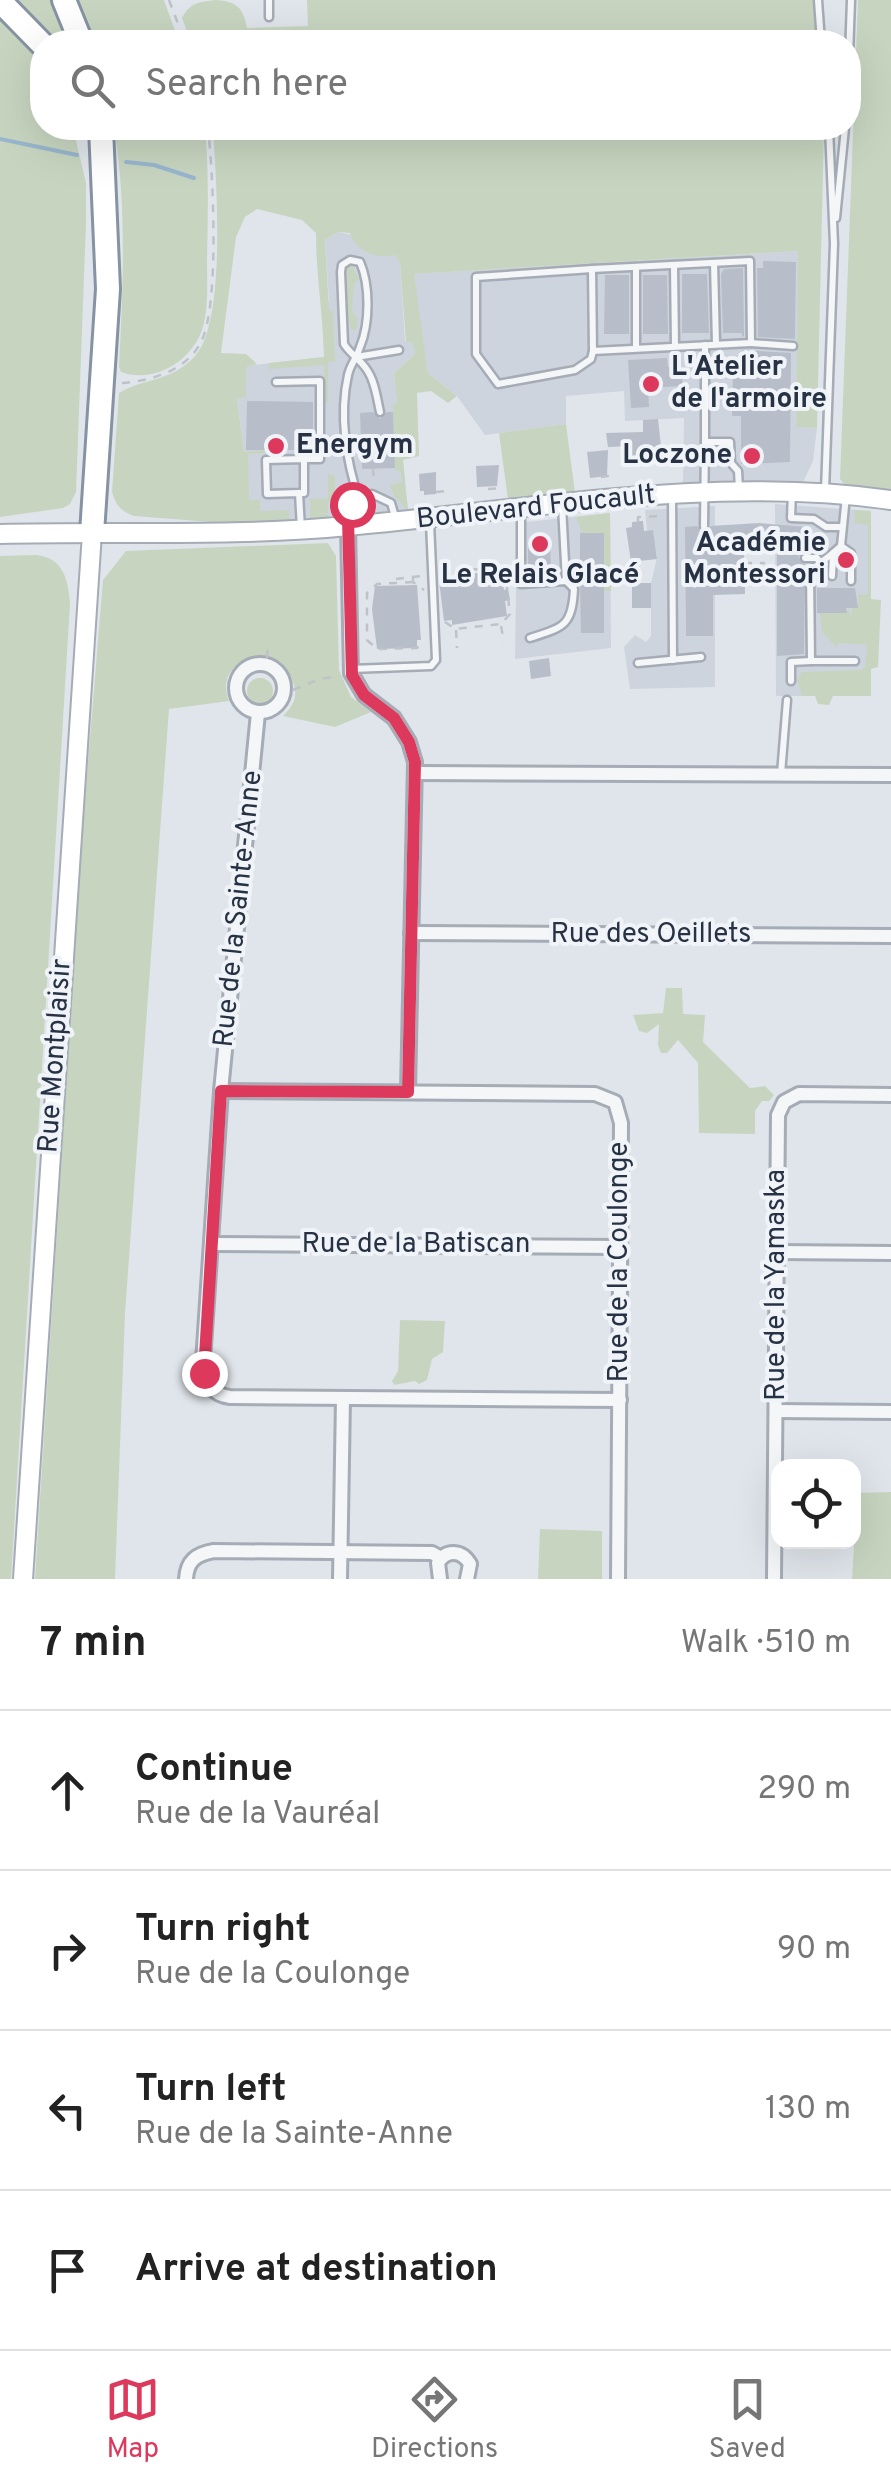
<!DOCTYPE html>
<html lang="en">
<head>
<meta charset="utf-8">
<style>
	body { margin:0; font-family:Overpass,sans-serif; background:#f2f2f2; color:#222 }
	.controls { position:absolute; right:30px; bottom:30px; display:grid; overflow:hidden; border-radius:20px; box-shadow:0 10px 40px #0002 }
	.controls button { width:90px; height:90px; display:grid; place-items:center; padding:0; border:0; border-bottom:2px solid #e0e0e0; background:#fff; color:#222; font:50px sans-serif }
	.stop { position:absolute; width:30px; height:30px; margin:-22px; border:8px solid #dc395c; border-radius:50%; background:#fff }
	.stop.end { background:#dc395c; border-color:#fff; box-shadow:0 2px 10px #0008 }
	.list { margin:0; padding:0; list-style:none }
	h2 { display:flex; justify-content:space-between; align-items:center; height:130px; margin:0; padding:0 40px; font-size:42px }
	h2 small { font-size:32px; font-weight:400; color:#767676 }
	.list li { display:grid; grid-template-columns:65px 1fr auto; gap:30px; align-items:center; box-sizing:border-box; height:160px; padding:0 40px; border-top:2px solid #e0e0e0 }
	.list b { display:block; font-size:38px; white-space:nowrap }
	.list p { margin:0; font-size:32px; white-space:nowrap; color:#767676 }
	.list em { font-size:32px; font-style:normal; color:#767676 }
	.icon { flex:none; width:55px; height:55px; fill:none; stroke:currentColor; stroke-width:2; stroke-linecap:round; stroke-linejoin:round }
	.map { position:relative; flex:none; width:891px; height:1579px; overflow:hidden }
	.search { position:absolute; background:#fff; box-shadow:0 10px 40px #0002; left:30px; right:30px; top:30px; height:110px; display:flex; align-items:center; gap:25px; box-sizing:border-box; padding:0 35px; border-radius:40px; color:#767676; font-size:38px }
	.sheet { height:770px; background:#fff }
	nav { display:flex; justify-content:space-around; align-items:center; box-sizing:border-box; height:140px; border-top:2px solid #e0e0e0; background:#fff; font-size:28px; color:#767676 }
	nav a { display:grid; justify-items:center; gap:5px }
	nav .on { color:#dc395c }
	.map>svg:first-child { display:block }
	.built { fill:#ced4dd }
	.green { fill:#c7d5c0 }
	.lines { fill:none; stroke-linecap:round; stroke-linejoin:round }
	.stream { stroke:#98b6ce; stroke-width:4 }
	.building { fill:#b7bec9 }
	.lane-casing { stroke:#a5acb6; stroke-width:11 }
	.street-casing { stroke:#a5acb6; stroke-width:18 }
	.secondary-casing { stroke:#a5acb6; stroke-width:22 }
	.highway-casing { stroke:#8693a3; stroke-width:28 }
	.path { stroke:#bfc3c9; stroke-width:2.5; stroke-dasharray:8 8; stroke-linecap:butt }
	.lane { stroke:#f4f6f8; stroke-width:6 }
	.street { stroke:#f4f6f8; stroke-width:12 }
	.secondary { stroke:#fff; stroke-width:18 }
	.highway { stroke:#fff; stroke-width:22 }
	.route { stroke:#dc395c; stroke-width:12 }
	.poi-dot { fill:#dc395c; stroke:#f0f4f8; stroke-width:4 }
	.labels { text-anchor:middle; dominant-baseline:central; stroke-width:8; stroke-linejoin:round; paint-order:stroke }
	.poi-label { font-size:28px; font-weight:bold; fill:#273344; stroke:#f0f4f8; text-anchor:start }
	.street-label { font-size:28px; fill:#273344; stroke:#f0f4f8 }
</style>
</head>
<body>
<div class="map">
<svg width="891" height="1579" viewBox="0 0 891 1579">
	<rect width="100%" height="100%" fill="#e0e5eb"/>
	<g class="built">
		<polygon points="338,232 388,243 400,263 405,341 412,341 415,354 394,373 408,511 247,523 244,453 237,398 246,396 246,366 324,357 323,300 329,301 325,240"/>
		<polygon points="799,251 796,426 817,428 813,461 803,482 683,483 684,418 625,421 624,391 566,396 566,424 485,435 457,396 428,373 413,274"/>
		<polygon points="775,504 871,511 871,696 776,696"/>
		<polygon points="715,506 715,687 630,689 624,647 635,635 646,642 651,636 651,583 657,558 653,531 647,531 645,510"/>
		<polygon points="610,513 611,648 515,659 517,523"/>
	</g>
	<g class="green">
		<polygon points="10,0 58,0 75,42 50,42"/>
		<polygon points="77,0 164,0 179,42 95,42"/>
		<path d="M 216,0 C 237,1 244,9 247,28 L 308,26 L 307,0 L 813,0 L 817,42 L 191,42 L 182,18 C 190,2 200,2 216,0 Z"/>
		<polygon points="858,0 891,0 891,490 844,484 840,479"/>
		<polygon points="0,16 42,60 42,128 73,128 86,183 86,223 76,492 70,504 63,508 0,517"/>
		<path d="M 114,128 L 205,128 C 209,172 208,215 207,260 C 207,281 209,309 202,330 C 191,362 153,384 121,372 L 119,367 C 123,288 127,206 114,128 Z"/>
		<path d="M 213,128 L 824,128 L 817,428 L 796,427 L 798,251 L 414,274 L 428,373 L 457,396 L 448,403 L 431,391 L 417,393 L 419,456 L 403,460 L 408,511 L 394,496 L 390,485 L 402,482 L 401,472 L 395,470 L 393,404 L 397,403 L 394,373 L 415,354 L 412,342 L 406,342 L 400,263 L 395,255 C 377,260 355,251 350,233 L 338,232 L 325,240 L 329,310 L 333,311 L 335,362 L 328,362 L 328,403 L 325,403 L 324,365 L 269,369 L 269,363 L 324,357 C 323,314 316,275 316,233 L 302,220 L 257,209 L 245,217 L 236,237 L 221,353 L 246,354 L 257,364 L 246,367 L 246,397 L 237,399 L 244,452 L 267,450 L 267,453 L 248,454 L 249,500 L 260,500 L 260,511 L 289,510 L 289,521 L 224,523 L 134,516 C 120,511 116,505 112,492 L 119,393 C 145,377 170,383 195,356 C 227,321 216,177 213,128 Z"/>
		<polygon points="352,265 359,279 354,284 352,311 358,319 356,331 351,330 345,303 346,270"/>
		<polygon points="566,424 575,493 508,500 499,433"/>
		<polygon points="328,474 335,476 335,497 328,502 328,513 315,514 328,514 328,519 310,519 310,499 328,498"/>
		<polygon points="855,510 871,511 871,599 881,600 878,667 871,669 871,696 833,696 829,705 818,704 815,696 802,696 797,679 802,672 861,670 865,667 867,645 838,643 837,648 822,632 820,613 846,613 849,608 851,620 852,608 858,608 858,595 868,594 868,525 854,523"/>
		<polygon points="610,513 611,591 604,591 604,533 582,533 576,517"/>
		<path d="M 328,543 L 336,556 L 339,670 L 351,697 L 371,712 L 335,727 L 283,716 C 294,705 299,695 292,680 C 273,638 212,660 229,701 L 169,709 L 125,1313 L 115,1579 L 35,1579 L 82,836 L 103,580 L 126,551 Z"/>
		<path d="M 36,555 C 64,558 68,580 70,604 L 11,1579 L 0,1579 L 0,556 Z"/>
		<circle cx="260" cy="691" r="13"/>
		<polygon points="666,988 682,988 683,1014 705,1015 703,1042 750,1088 765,1086 774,1095 769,1101 762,1101 755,1111 755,1134 699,1133 698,1063 678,1040 667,1053 661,1053 658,1045 659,1024 647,1033 639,1031 633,1015 663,1013"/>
		<polygon points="400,1320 445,1321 443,1352 432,1359 427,1380 419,1384 415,1381 394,1385 392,1381 398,1371"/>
		<polygon points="891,1492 891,1579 852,1579 857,1493"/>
		<polygon points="540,1529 602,1531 602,1579 538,1579"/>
	</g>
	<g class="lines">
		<g class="stream">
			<polyline points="0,139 77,155"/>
			<polyline points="126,162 154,165 194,178"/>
		</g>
	</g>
	<g class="building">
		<polygon points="763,261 796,262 795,339 758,337 757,268 763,268"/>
		<polygon points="743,268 744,336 742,337 742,333 723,333 721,274 724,269"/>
		<polygon points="682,274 707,274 709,333 682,333"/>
		<polygon points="605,275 629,275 629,334 604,334"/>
		<polygon points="643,275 667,275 668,334 643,334"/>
		<polygon points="742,350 791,353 790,462 741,464 741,416 732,416 733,367 742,367"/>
		<polygon points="667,358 668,367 683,368 682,386 648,388 649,407 631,408 628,360"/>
		<polygon points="247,401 313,402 313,450 246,450"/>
		<polygon points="373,412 380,419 387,412 393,412 395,468 362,469 360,413"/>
		<polygon points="658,419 662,456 632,457 631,446 608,447 606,433 643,432 643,420"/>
		<polygon points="608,450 607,476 590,478 587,452"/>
		<polygon points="499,465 497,486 477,487 476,466"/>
		<polygon points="436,472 436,494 424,495 424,491 420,491 419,474"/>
		<polygon points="643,521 644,531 653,530 657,559 631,562 626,528 632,527 632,522"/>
		<polygon points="759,523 805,527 805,551 798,557 805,565 804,654 777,656 777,547 755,547 755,551 744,551 745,594 713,595 713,636 686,636 685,527 697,526 705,533 711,526"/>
		<polygon points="580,533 604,533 604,565 580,568"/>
		<polygon points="528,541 550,541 551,572 538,573 538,566 528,566"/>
		<polygon points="494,571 495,575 502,574 504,590 508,589 510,600 505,601 507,616 452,625 452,620 444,621 439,581 460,575"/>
		<polygon points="580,583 604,583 604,633 581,633"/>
		<rect x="632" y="583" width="19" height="25"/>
		<polygon points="417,585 421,640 417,640 417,648 377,649 372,609 375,586"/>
		<polygon points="817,588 855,588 858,608 846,608 847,613 817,613"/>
		<polygon points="549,658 551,676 531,679 529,661"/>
	</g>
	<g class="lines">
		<g class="lane-casing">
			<g id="lane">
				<polyline points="269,0 269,17"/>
				<polyline points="818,0 821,42"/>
				<polyline points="848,84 851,0"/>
				<polyline points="836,218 845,128"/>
				<polygon points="750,261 751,343 593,351 592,269"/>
				<polyline points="714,263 716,344"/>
				<polyline points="674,265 675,346"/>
				<polyline points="636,267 636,348"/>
				<polyline points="592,269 476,277 476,354 498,384 575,370 591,359 593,351"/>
				<polyline points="751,343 793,346"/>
				<polyline points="705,345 705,442"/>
				<polyline points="356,357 399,350"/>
				<polyline points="276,382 320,381 320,459 304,459"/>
				<polyline points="825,491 834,244 829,128"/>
				<polyline points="792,492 791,518 814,519 826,527 842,527"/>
				<polyline points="299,493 267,494 266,460 304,459 304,493 299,493 301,529"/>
				<polyline points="672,495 673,660"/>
				<path d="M 359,499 C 346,461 339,415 348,375 C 350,365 357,357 360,347 C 370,323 370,285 360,262 L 350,260 L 342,265 L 341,272 L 344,344 C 350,354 361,360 367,370 C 375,381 377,399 380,412"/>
				<polyline points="521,512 521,584 566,581 562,506"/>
				<polyline points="348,523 353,505 372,494 391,503 396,520"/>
				<polyline points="704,526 705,442 730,442 731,463 738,471 739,489"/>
				<polyline points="841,546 851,553 851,581"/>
				<polyline points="833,553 810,571 811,661 855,661"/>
				<polyline points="805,558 817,558 820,563"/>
				<polyline points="832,576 833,553 841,546 846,496"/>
				<path d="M 530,638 C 564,627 572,626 574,589 L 566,581"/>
				<polyline points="638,663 701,657"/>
				<polyline points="351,669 431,666 436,660 430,522"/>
				<polyline points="791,681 791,662 811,661"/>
				<polyline points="781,774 787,700"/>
			</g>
		</g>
		<g class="street-casing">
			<g id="street">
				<polyline points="348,526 351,673 364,695 394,718 409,742 415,762 408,1091"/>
				<circle cx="260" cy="688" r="24"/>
				<path d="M 258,713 L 221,1091 L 203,1362 C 205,1381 211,1395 230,1397 L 620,1400"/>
				<polyline points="415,773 891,775"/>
				<polyline points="411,933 891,936"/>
				<polyline points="221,1091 595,1094 615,1102 621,1123 618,1579"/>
				<polyline points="212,1244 620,1247"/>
				<polyline points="777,1252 891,1253"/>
				<polyline points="776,1411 891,1412"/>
				<path d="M 186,1579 C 187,1561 196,1554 214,1551 L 432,1553 L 441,1558"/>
				<polyline points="340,1579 343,1398"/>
				<path d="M 440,1579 L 438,1563 C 446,1549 462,1550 470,1564 L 467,1579"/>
				<polyline points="774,1579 778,1115 784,1102 799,1094 891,1095"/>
			</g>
		</g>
		<g class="secondary-casing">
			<g id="secondary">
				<path d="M 0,534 C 116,531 232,537 348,526 C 528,510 711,475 891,500"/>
				<polyline points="23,1579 92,533"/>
			</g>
		</g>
		<g class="highway-casing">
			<g id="highway">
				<polyline points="64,0 81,42"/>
				<polyline points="0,1 42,44"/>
				<polyline points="92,533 108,289 101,128"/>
			</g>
		</g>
		<g class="path">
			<polyline points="169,0 185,42"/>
			<path d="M 122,383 C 152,381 187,370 201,342 C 220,306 213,171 208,128"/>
			<polyline points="651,388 661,387"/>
			<polyline points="645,457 670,456"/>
			<polyline points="373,468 374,482"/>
			<polyline points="601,477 614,475"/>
			<polyline points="488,489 501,488"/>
			<polyline points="436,492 447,491"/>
			<polyline points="638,522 638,517 662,516"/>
			<polyline points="540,541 551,538"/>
			<polyline points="744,563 765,563"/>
			<polyline points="745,571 765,570"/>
			<polyline points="413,577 413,582 424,590"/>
			<polyline points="396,579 421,576"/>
			<polyline points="745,579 765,578"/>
			<polyline points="442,580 450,572 496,567 505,574 506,580 503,580"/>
			<polyline points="413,582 377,584 367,593 367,640 377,649 417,648 424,641"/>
			<polyline points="445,622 455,629 501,624 510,614 506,580"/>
			<polyline points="501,626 504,642"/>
			<polyline points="456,630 457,648"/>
			<polyline points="267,658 268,646"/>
			<polyline points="293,690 320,679 339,676"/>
		</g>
		<use href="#lane" class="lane"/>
		<use href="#street" class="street"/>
		<use href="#secondary" class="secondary"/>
		<use href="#highway" class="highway"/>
	</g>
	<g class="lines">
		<polyline class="route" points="204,1373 221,1091 408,1092 415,762 409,742 394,718 364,695 352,675 348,518 352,504"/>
	</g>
	<g class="poi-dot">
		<circle cx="651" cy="384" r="10"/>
		<circle cx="276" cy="446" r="10"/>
		<circle cx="752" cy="456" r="10"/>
		<circle cx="540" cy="544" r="10"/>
		<circle cx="846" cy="560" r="10"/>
	</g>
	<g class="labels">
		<g class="poi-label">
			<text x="671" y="368">L'Atelier<tspan x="671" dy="32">de l'armoire</tspan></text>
			<text x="296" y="446">Energym</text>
			<text x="732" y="456" text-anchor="end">Loczone</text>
			<text x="826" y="544" text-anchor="end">Académie<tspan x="826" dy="32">Montessori</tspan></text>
			<text x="540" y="576" text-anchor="middle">Le Relais Glacé</text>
		</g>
		<g class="street-label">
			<text transform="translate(536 508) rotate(-6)">Boulevard Foucault</text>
			<text transform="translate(239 909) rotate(-84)">Rue de la Sainte-Anne</text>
			<text x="651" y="935">Rue des Oeillets</text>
			<text transform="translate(56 1056) rotate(-86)">Rue Montplaisir</text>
			<text x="416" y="1245">Rue de la Batiscan</text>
			<text transform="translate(620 1262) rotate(-90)">Rue de la Coulonge</text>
			<text transform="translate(777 1285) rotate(-90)">Rue de la Yamaska</text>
		</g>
	</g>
</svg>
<div class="controls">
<button><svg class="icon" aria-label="locate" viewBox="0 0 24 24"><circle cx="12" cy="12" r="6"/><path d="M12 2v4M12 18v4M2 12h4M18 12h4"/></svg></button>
</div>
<div class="stop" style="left:352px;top:504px"></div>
<div class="stop end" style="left:204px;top:1373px"></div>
<div class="search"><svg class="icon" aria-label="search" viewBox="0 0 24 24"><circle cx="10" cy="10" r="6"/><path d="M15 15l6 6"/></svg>Search here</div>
</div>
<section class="sheet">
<h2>7 min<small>Walk · 510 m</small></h2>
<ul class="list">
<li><svg class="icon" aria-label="ahead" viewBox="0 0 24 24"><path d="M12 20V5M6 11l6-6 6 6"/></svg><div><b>Continue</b><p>Rue de la Vauréal</p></div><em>290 m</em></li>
<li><svg class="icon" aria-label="right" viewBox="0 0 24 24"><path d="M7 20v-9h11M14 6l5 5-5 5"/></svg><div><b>Turn right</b><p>Rue de la Coulonge</p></div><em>90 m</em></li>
<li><svg class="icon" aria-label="left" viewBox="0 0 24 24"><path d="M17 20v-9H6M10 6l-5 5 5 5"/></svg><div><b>Turn left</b><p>Rue de la Sainte-Anne</p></div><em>130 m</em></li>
<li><svg class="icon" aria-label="arrive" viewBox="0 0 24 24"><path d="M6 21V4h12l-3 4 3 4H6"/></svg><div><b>Arrive at destination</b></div></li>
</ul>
</section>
<nav>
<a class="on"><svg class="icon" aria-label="map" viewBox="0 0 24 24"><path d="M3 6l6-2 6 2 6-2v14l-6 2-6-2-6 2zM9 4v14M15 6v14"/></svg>Map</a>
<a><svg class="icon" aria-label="directions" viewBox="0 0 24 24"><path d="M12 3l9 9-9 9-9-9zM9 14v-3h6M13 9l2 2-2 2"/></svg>Directions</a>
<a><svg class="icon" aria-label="saved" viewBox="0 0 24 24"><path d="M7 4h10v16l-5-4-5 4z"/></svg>Saved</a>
</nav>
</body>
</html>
